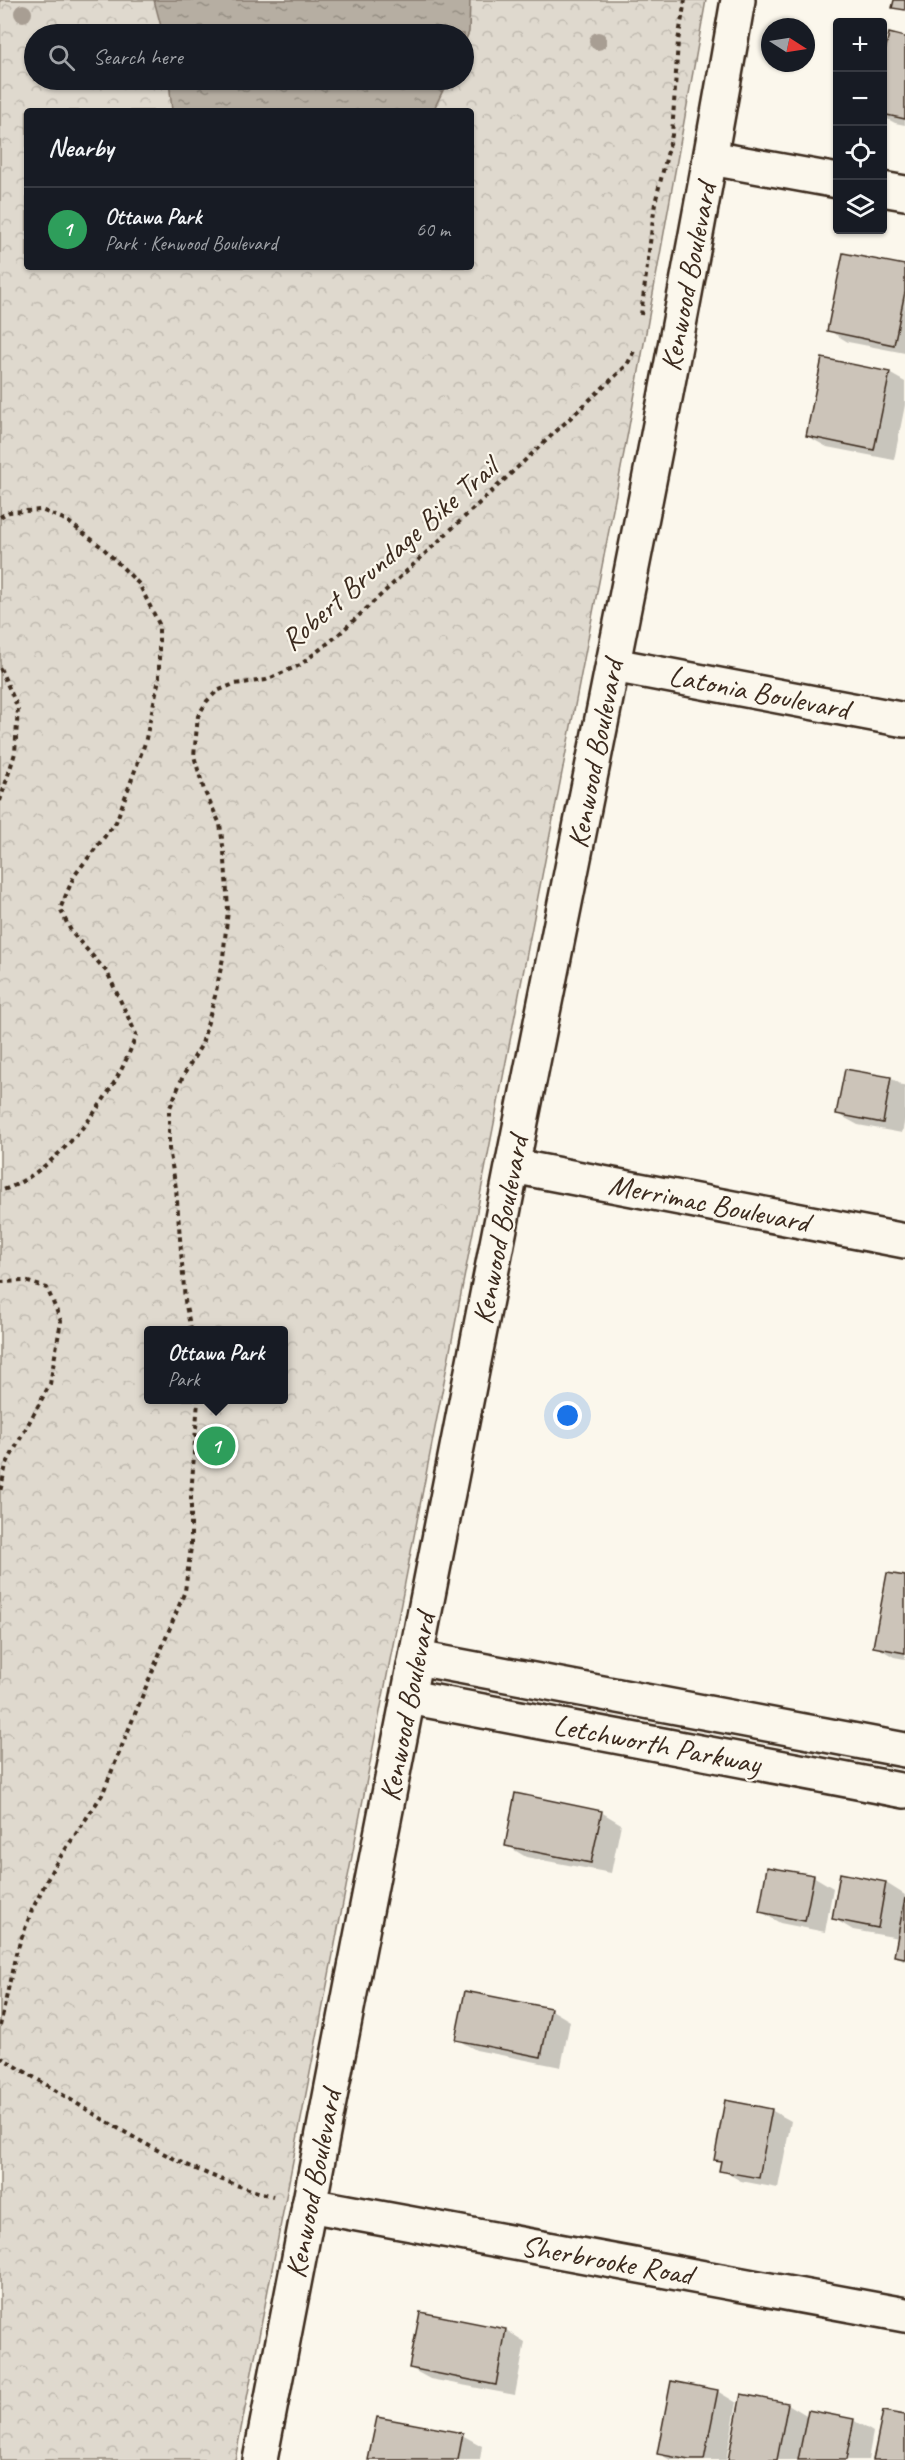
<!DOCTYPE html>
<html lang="en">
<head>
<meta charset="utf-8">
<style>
	body { margin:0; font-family:Caveat,sans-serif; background:#242831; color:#f1f3f6 }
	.controls { position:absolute; right:18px; top:18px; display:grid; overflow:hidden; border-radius:6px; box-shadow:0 2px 4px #0004 }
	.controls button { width:54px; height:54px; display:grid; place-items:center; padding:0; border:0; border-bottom:2px solid #363941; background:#171b24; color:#f1f3f6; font:30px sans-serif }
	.compass { position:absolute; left:761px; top:18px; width:54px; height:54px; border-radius:50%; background:#171b24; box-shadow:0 2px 4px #0004; rotate:102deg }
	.you { position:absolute; left:568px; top:1416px; width:21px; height:21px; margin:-15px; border:4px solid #fff; border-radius:50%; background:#1a73e8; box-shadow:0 0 0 9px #1a73e833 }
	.badge { display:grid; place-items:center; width:39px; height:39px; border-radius:50%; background:#8c9099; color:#fff; font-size:20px; font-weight:700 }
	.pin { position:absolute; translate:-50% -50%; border:3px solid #fff; box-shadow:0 2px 6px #0006 }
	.popup { position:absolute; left:144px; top:1326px; width:144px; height:78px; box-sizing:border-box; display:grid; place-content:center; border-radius:6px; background:#171b24; filter:drop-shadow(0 2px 4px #0005); font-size:20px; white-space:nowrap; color:#9ea1a6 }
	.popup b { font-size:22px; color:#f1f3f6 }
	.popup::after { content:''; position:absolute; left:50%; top:100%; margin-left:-12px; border:12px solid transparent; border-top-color:#171b24 }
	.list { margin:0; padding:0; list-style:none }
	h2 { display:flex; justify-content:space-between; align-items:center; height:78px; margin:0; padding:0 24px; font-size:26px }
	h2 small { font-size:20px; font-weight:400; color:#9ea1a6 }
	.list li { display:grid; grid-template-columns:39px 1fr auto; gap:18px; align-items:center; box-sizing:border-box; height:84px; padding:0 24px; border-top:2px solid #363941 }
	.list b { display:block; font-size:22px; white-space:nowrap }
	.list p { margin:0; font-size:20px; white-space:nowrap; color:#9ea1a6 }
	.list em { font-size:20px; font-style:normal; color:#9ea1a6 }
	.icon { flex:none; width:33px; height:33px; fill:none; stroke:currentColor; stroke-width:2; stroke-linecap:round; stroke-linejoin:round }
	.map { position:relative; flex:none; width:905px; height:2460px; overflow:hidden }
	.search { position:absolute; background:#171b24; box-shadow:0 2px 4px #0004; left:24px; top:24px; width:450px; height:66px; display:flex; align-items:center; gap:15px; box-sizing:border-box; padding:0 21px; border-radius:33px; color:#9ea1a6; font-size:22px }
	.panel { position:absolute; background:#171b24; box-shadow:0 2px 4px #0004; left:24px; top:108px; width:450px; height:162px; border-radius:6px }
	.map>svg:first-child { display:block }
	.forest { fill:url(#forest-crowns); stroke:#8d8276; stroke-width:1.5; fill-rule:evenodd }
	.water { fill:url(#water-ripples); stroke:#85796d; stroke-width:1.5 }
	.shadow { fill:#0003 }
	.building { fill:#ccc4b9; stroke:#3b2a1e; stroke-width:1.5 }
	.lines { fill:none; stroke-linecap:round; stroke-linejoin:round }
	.minor-casing { stroke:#3b2a1e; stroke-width:38 }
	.path { stroke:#3b2a1e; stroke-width:4; stroke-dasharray:4.5 4.5; stroke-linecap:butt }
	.minor { stroke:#fbf7ec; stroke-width:33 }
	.tree { fill:#a89e93 }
	.labels { text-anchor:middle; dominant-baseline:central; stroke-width:4.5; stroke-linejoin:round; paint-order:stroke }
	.street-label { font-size:30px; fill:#3b2a1e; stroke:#fbf7ec }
</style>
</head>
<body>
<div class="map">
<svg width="905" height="2460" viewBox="0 0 905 2460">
	<defs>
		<pattern id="forest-crowns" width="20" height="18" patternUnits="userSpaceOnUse" patternTransform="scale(1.5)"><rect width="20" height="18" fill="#dfd9ce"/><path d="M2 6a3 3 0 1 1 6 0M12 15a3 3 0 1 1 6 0" fill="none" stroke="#c0bab0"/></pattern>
		<pattern id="water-ripples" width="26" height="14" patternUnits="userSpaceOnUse" patternTransform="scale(1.5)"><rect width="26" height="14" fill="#b6aea2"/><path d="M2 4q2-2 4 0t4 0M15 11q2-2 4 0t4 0" fill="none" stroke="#958e83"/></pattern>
	</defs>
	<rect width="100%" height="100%" fill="#fbf7ec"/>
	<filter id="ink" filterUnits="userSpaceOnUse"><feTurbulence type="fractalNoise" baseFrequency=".0167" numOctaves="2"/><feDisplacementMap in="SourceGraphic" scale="12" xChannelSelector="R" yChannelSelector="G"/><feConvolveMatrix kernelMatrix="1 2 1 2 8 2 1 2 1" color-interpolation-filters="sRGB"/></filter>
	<g filter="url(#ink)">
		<path class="forest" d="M 0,0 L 706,0 L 628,432 L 235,2460 L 0,2460 ZM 34,34 L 464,34 L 464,80 L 34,80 ZM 27,111 L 471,111 L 471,267 L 27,267 ZM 148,1330 L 284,1330 L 284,1400 L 148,1400 Z"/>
		<g class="water">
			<polygon points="154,0 470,0 469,32 464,44 464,34 163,34"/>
			<polygon points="169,80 448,80 433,111 172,111"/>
		</g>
		<g class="shadow">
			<polygon points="905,38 905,125 895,123 882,116 882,74"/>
			<polygon points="905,267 905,353 848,342 828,330"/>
			<polygon points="889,373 905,382 905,405 894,460 827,447 807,436"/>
			<polygon points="891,1078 905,1087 905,1119 902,1133 858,1125 838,1114"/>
			<polygon points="905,1578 905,1659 894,1657 875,1646"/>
			<polygon points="601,1812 621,1824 611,1873 526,1857 506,1845"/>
			<polygon points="841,1875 886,1883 905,1895 905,1961 895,1955 899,1938 853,1930 833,1918"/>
			<polygon points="813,1876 833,1888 825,1932 780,1923 761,1912"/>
			<polygon points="550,2009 570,2021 561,2067 476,2050 456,2039"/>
			<polygon points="771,2110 791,2121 778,2188 741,2181 721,2170 723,2163 715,2159"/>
			<polygon points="506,2330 525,2342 515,2395 430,2379 410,2368"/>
			<polygon points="717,2391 737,2403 726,2460 670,2460 658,2453"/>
			<polygon points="788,2404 808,2416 853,2420 873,2432 868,2460 730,2460"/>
			<polygon points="462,2435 482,2446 480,2460 370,2460"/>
		</g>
		<g class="building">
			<polygon points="894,0 905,0 905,10 892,8"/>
			<polygon points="889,33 905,37 905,119 882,114 882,66"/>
			<polygon points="843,253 905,265 905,292 894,345 827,331"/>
			<polygon points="822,358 890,372 874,450 806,436"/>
			<polygon points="845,1069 891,1077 883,1123 836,1114"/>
			<polygon points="887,1573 905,1576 905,1653 873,1647"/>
			<polygon points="515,1793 602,1811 591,1863 505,1846"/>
			<polygon points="767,1867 814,1875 805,1921 759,1912"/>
			<polygon points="840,1873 886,1882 878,1928 832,1919"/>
			<polygon points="905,1898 905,1958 894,1956"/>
			<polygon points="465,1991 551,2008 541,2057 455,2040"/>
			<polygon points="725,2100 772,2109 759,2178 719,2171 721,2161 714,2160"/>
			<polygon points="420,2312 506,2329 496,2385 409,2368"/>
			<polygon points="671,2381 718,2390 704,2460 689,2460 657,2454"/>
			<polygon points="741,2394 788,2403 777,2460 728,2460"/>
			<polygon points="808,2410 854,2419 846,2460 798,2460"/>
			<polygon points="883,2411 905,2415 905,2460 873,2460"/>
			<polygon points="377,2417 463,2433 458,2460 368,2460"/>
		</g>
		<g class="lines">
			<g class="minor-casing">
				<g id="minor">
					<polyline points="711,158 838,181"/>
					<polyline points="882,189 905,193"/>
					<polyline points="613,665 905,720"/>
					<polyline points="513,1166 905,1241"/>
					<polyline points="417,1658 905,1750"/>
					<polyline points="409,1697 905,1791"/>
					<polyline points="309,2205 905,2315"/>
					<path d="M 260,2460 C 343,2027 427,1595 513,1162 C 590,775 671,389 738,0"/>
				</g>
			</g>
			<g class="path">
				<polyline points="641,315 655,203 672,135 678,41 685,0"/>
				<path d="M 0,517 L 9,512 L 41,510 L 66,520 L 103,548 L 139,584 L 159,624 L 159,679 L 145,743 L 116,822 L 74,876 L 60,909 L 72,933 L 107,972 L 136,1034 C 120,1089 57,1174 0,1191"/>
				<polyline points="0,668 18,708 15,753 0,801"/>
				<polyline points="0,1282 25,1281 47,1288 61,1321 50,1384 6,1465 0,1492"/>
				<polyline points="191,1330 185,1301 176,1188 169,1149 169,1110 183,1076 202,1044 215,996 223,958 228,910 225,860 220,824 204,790 194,756 198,716 207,701 217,691 234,684 266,680 300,665 337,636 627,365 635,349"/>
				<polyline points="0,2026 16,1953 32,1910 53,1868 102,1795 185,1591 191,1547 191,1496 198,1400"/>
				<path d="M 0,2057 C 88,2108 173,2171 273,2196"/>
			</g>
			<use href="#minor" class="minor"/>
		</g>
		<g class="tree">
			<circle cx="23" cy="13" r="9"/>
			<circle cx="598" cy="41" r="9"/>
		</g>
	</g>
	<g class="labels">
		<g class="street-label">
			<text transform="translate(688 277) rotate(-79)">Kenwood Boulevard</text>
			<text transform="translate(389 554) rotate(-41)">Robert Brundage Bike Trail</text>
			<text transform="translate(759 692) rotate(11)">Latonia Boulevard</text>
			<text transform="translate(595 754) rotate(-79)">Kenwood Boulevard</text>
			<text transform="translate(709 1203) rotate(11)">Merrimac Boulevard</text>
			<text transform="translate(500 1230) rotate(-79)">Kenwood Boulevard</text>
			<text transform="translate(407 1707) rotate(-79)">Kenwood Boulevard</text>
			<text transform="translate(657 1744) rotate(11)">Letchworth Parkway</text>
			<text transform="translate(313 2184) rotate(-79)">Kenwood Boulevard</text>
			<text transform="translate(607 2260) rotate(10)">Sherbrooke Road</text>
		</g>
	</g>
</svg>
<div class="controls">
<button>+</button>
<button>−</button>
<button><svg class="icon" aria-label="locate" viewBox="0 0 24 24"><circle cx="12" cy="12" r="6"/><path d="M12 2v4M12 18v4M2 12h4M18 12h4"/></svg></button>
<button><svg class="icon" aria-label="layers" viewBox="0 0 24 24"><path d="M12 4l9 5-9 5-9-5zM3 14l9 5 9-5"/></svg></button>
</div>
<svg class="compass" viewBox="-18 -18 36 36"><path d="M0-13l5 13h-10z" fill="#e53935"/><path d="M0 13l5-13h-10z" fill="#9ea1a6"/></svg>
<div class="you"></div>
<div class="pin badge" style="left:216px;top:1446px;background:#2e9e5b">1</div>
<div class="popup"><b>Ottawa Park</b>Park</div>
<div class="search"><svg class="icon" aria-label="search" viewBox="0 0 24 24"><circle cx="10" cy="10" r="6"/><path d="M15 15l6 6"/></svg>Search here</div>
<section class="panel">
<h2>Nearby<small></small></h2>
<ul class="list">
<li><span class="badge" style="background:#2e9e5b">1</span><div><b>Ottawa Park</b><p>Park · Kenwood Boulevard</p></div><em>60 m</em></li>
</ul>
</section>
</div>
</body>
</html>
